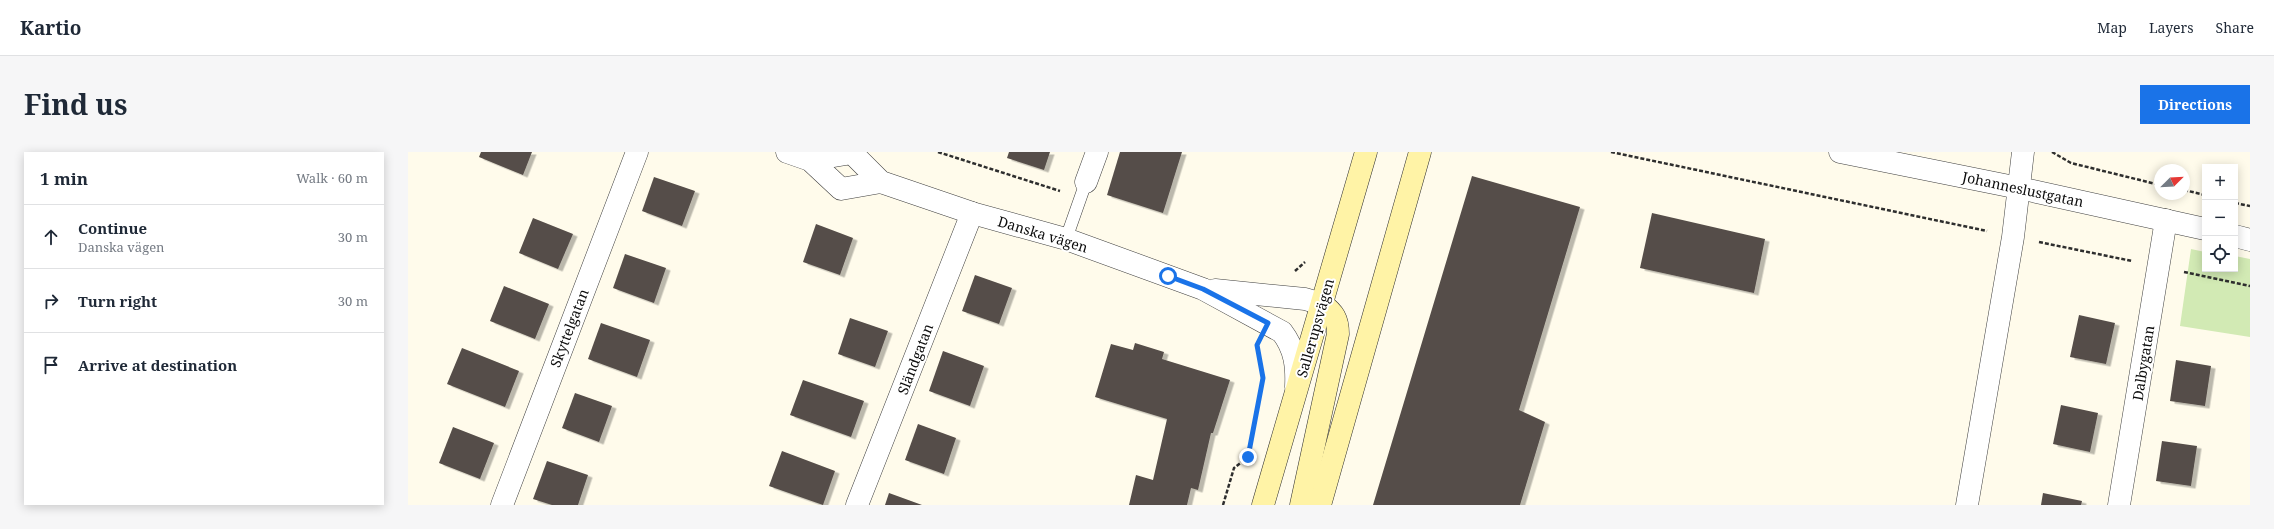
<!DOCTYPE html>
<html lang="en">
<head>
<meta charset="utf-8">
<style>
	body { margin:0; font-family:"Noto Serif",serif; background:#f6f6f7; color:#1f2937 }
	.controls { position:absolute; right:12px; top:12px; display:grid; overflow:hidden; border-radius:0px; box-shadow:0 2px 10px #0003 }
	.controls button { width:36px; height:36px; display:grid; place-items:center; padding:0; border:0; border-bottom:1px solid #e0e1e3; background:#fff; color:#1f2937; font:20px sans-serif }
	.compass { position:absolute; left:1746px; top:12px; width:36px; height:36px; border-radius:50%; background:#fff; box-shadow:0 2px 10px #0003; rotate:66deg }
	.stop { position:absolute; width:12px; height:12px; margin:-9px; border:3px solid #1a73e8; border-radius:50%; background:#fff }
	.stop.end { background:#1a73e8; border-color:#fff; box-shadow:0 1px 4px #0008 }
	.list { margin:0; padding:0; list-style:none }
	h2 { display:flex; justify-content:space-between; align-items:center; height:52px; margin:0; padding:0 16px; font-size:17px }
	h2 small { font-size:13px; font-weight:400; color:#747a83 }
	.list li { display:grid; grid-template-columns:26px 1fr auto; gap:12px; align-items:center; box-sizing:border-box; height:64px; padding:0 16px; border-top:1px solid #e0e1e3 }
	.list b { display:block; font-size:15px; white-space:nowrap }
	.list p { margin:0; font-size:13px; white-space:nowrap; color:#747a83 }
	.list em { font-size:13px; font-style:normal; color:#747a83 }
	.icon { flex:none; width:22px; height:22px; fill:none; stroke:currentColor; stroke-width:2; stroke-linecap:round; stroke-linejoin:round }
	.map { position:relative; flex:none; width:1842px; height:353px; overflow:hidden; border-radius:0px }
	header { display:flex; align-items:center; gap:24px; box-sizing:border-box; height:56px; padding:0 20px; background:#fff; border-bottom:1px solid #e0e1e3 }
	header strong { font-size:19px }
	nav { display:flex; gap:22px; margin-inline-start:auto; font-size:14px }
	.intro { display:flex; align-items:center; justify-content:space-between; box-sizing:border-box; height:96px; padding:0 24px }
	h1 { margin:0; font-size:28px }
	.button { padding:10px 18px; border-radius:0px; background:#1a73e8; color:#fff; font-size:14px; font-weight:700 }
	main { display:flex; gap:24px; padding:0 24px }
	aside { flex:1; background:#fff; border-radius:0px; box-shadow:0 2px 10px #0003 }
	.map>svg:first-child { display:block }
	.green { fill:#d2eab4 }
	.building { fill:#554d48; filter:url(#shadow) }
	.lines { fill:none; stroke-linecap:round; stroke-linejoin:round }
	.service-casing { stroke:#3f3f3f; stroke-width:13 }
	.minor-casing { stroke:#3f3f3f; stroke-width:23 }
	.secondary-casing { stroke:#2e2e2e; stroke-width:23 }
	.path { stroke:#2e2e2e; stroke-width:2.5; stroke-dasharray:4 2; stroke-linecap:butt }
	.service { stroke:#fff; stroke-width:12 }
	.minor { stroke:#fff; stroke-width:22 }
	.secondary { stroke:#fff3a6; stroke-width:22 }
	.route { stroke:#1a73e8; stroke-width:5 }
	.labels { text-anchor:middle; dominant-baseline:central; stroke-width:4; stroke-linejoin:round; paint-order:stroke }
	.street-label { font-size:14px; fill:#0c0c0c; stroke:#fff }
</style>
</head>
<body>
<header>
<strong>Kartio</strong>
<nav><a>Map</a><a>Layers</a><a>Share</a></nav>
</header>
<div class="intro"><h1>Find us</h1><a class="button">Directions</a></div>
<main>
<aside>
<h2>1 min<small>Walk · 60 m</small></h2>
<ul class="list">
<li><svg class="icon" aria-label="ahead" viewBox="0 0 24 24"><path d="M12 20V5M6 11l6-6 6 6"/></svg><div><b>Continue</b><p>Danska vägen</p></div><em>30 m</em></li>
<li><svg class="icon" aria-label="right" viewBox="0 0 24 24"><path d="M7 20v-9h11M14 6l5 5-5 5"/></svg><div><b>Turn right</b></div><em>30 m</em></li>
<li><svg class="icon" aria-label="arrive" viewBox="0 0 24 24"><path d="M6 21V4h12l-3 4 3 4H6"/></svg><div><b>Arrive at destination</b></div></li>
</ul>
</aside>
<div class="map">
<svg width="1842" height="353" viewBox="0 0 1842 353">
	<defs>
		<filter id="shadow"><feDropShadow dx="4.5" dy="2.5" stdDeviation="0" flood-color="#0004"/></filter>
	</defs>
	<rect width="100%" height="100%" fill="#fffbeb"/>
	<polygon class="green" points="1783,97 1797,100 1797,117 1827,117 1827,104 1842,107 1842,185 1772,174"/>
	<g class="building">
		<polygon points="73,0 124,0 115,23 71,5"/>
		<polygon points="601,0 642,0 636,18 599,6"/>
		<polygon points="712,0 774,0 755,61 699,43"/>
		<polygon points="1064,24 1172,55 1111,258 1137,270 1112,353 965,353"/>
		<polygon points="246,25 287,39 274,74 234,59"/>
		<polygon points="1244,61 1357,87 1346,141 1232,116"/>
		<polygon points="125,66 165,82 150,117 111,101"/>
		<polygon points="408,72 445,86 432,123 395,110"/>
		<polygon points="217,102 258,116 246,151 205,136"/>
		<polygon points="567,123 604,136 591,172 554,159"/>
		<polygon points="96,134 141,152 127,187 82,169"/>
		<polygon points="1671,163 1707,171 1698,212 1662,205"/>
		<polygon points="442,166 480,179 467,215 430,202"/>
		<polygon points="193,171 242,188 229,225 180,207"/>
		<polygon points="727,191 756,200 754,207 822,228 805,281 803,281 790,338 783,336 779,353 721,353 728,323 745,328 759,267 687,245 703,192 725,198"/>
		<polygon points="54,196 111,219 97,255 39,232"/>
		<polygon points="535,199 576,214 562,254 521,239"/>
		<polygon points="1768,208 1803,214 1797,254 1762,249"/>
		<polygon points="395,228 456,249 443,285 382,263"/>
		<polygon points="167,241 204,254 191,290 154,276"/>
		<polygon points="1653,253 1690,261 1682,300 1645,292"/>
		<polygon points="510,272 548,286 536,322 497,308"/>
		<polygon points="45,275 86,291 72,327 31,311"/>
		<polygon points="1754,289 1789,294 1783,334 1748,329"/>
		<polygon points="374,299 427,319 415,353 361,334"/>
		<polygon points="139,309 180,323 170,353 144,353 125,347"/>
		<polygon points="481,341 514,353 477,353"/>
		<polygon points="1635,341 1674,349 1673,353 1633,353"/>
	</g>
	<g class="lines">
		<g class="service-casing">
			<polyline id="service" points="658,87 678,30"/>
		</g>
		<g class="minor-casing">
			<g id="minor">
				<polyline points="379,0 402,8 433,37 473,30"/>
				<polyline points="1432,0 1611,36 1797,77"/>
				<path d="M 402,8 L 444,1 L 473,30 L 564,61 L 658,87 L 795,137 L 874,180 C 887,197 889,214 888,235"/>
				<polyline points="678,30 689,0"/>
				<polyline points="1827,84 1842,88"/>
				<polyline points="807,138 897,147 914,152"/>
				<polyline points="94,353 229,0"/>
				<polyline points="449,353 564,61"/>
				<polyline points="1559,353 1605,85 1615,0"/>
				<polyline points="1711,353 1758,68"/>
			</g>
		</g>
		<g class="secondary-casing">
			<g id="secondary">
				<polyline points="855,353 958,0"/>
				<path d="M 893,353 L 930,182 C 930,167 926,161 914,152"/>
				<polyline points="912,353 1012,0"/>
			</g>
		</g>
		<g class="path">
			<polyline points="530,0 652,39"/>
			<polyline points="1203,0 1579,79"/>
			<polyline points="1644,0 1663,11 1752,33"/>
			<polyline points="1776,38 1797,43"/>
			<polyline points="1827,51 1842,54"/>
			<polyline points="1631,90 1724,109"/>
			<polyline points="887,119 897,110"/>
			<polyline points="1776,120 1842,134"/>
			<polyline points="815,353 826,316 840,305 855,226 850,198"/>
		</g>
		<use href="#service" class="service"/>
		<use href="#minor" class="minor"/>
		<use href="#secondary" class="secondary"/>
	</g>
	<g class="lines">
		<polyline class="route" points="760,124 795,137 860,171 849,193 855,226 840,305"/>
	</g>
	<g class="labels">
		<g class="street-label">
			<text transform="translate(1615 37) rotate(12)">Johanneslustgatan</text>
			<text transform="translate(635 82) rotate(17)">Danska vägen</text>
			<text transform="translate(161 176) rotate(-69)">Skyttelgatan</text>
			<text transform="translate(907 176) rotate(-74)">Sallerupsvägen</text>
			<text transform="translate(507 207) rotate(-69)">Sländgatan</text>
			<text transform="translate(1735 211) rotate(-81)">Dalbygatan</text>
		</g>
	</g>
</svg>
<div class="controls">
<button>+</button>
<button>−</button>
<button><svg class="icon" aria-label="locate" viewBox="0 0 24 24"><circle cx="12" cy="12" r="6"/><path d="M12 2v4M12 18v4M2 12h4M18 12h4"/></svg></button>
</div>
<svg class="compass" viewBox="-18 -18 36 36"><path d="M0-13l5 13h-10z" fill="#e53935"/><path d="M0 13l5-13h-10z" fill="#747a83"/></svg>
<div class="stop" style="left:760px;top:124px"></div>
<div class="stop end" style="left:840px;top:305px"></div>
</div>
</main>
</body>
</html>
